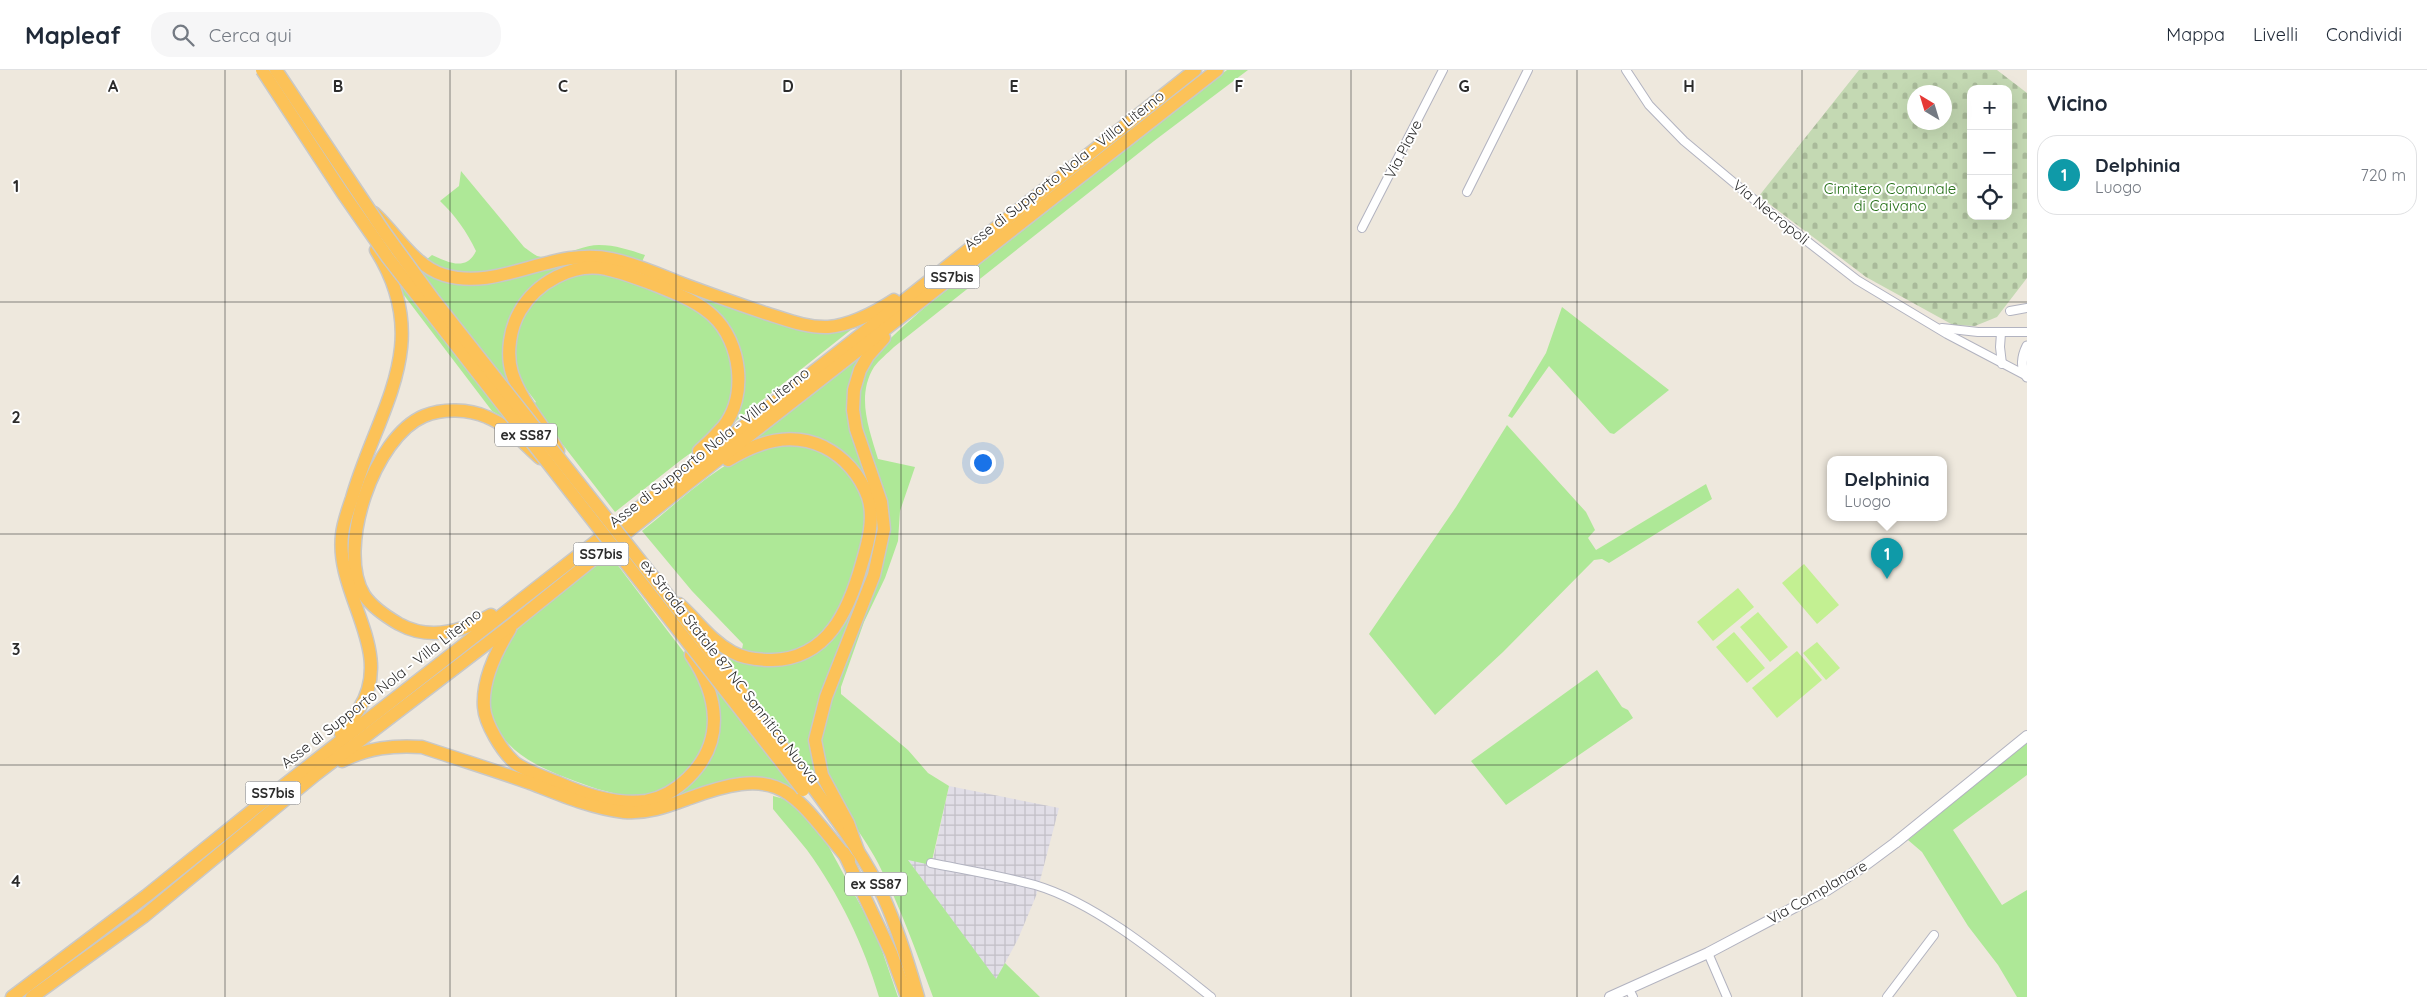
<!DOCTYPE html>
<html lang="it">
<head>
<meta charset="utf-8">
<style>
	body { margin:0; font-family:Quicksand,sans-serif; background:#f6f6f7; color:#1f2937 }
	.controls { position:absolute; right:15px; top:15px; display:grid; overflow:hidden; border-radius:10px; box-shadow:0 5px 20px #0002 }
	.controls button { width:45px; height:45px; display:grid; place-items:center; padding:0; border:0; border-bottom:1px solid #e0e1e3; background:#fff; color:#1f2937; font:25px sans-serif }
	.compass { position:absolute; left:1907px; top:15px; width:45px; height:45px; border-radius:50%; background:#fff; box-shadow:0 5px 20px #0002; rotate:322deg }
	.you { position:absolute; left:982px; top:392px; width:18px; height:18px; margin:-12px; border:4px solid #fff; border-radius:50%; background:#1a73e8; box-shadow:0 0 0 8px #1a73e833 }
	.badge { display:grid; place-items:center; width:32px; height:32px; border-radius:50%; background:#3a54ff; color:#fff; font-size:16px; font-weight:700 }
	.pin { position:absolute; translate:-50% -41px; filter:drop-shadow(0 1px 2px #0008) }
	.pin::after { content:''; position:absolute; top:26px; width:18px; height:15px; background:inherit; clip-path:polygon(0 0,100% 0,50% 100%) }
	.popup { position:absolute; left:1827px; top:386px; width:120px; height:65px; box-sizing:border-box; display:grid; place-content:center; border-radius:10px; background:#fff; filter:drop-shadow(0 1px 4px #0005); font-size:16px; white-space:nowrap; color:#747a83 }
	.popup b { font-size:19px; color:#1f2937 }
	.popup::after { content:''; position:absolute; left:50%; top:100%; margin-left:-10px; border:10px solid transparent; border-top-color:#fff }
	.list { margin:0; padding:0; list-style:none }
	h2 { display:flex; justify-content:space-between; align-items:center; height:65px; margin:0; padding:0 20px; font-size:21px }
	h2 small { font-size:16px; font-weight:400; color:#747a83 }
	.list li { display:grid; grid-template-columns:32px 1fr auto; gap:15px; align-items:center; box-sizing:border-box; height:80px; margin:0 10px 10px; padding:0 10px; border:1px solid #e0e1e3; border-radius:20px }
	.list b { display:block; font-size:19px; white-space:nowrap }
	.list p { margin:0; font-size:16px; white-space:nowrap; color:#747a83 }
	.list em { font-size:16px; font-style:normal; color:#747a83 }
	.icon { flex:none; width:28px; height:28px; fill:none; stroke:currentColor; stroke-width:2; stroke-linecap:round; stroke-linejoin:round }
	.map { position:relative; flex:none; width:2027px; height:927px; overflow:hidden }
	header { display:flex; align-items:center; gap:30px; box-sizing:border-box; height:70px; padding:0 25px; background:#fff; border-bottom:1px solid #e0e1e3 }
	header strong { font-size:24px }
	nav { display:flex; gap:28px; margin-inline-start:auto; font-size:18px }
	.search { width:350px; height:45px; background:#f6f6f7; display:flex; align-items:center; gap:12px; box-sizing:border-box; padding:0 18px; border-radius:20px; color:#747a83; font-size:19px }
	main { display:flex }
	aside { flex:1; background:#fff }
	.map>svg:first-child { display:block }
	.industrial { fill:url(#industrial-grid) }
	.grass { fill:#aee897 }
	.cemetery { fill:url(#cemetery-stones); fill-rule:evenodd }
	.pitch { fill:#c3f092 }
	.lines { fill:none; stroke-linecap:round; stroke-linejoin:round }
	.minor-casing { stroke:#b2b3c0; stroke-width:10 }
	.tertiary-casing { stroke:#b2b3c0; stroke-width:11 }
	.secondary-casing { stroke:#b2b3c0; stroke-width:12 }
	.trunk-casing { stroke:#c8c8c8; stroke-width:15 }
	.minor { stroke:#fff; stroke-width:8 }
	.tertiary { stroke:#fff; stroke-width:9 }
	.secondary { stroke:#fff; stroke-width:10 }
	.trunk { stroke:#fcc258; stroke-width:12 }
	.trunk-bridge-casing { stroke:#c8c8c8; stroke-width:15; stroke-linecap:butt }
	.trunk-bridge { stroke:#fcc258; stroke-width:12 }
	.grid { fill:none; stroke:#2c2c2c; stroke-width:1; stroke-opacity:0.55 }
	.labels { text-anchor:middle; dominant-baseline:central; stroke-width:4; stroke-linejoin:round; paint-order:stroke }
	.shield { fill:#fff; stroke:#6b6b6b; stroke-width:1 }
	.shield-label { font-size:14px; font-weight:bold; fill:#2c2c2c }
	.street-label { font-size:15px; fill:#2c2c2c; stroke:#fff }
	.park-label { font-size:15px; fill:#246f16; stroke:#fff }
	.grid-label { font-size:16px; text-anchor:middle; font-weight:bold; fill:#2c2c2c; stroke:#fff; stroke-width:4; stroke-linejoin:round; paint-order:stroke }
</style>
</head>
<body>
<header>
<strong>Mapleaf</strong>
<div class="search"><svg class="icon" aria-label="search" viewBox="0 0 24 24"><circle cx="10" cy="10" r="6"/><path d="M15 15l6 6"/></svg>Cerca qui</div>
<nav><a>Mappa</a><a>Livelli</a><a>Condividi</a></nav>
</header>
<main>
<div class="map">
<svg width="2027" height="927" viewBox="0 0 2027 927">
	<defs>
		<pattern id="industrial-grid" width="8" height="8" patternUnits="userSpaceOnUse" patternTransform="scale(1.25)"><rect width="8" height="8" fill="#e1dee7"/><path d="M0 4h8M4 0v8" fill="none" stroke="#c1bfc6"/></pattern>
		<pattern id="cemetery-stones" width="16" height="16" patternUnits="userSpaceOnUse" patternTransform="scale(1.25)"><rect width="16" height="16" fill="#c4d9b3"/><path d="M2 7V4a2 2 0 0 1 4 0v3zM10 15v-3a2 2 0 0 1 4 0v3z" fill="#a9ba9a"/></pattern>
	</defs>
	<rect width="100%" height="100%" fill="#eee8dd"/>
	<polygon class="industrial" points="949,716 1059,738 1036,826 1018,869 996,910 907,789 932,794"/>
	<g class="grass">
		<path d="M 1227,0 L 1248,0 L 1154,71 L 894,277 C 888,283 879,290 874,297 C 856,326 869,359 878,389 L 915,397 L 900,441 L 898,471 L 885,508 L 864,552 L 841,617 L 841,624 L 908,680 L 928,703 L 949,716 L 931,795 L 908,790 L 996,909 L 1005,893 L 1040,927 L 933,927 C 916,881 900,836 878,793 C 861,760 831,729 825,692 L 815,694 L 816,701 L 793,719 C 776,712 759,707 740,708 C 701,711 668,739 628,737 L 629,726 C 607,723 588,716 567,708 C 525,692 487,671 490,619 C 491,600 498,582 511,567 C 536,538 579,510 610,485 L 692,593 L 690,596 L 706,620 L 735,599 L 720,580 L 740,590 L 743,574 L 692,521 L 642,461 C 675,435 714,397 753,381 C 760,378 770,374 778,373 C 822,368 868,403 867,450 C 867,470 858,490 852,509 L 862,511 C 870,486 878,462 874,435 C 866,384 808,351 760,370 L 758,367 L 863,285 C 825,355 878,390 879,455 C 879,475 872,493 865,511 L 874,513 C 884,489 891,461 886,435 C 877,389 838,342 868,296 C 882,273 904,256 924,238 Z"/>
		<path d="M 461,101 L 524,177 C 527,179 533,184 537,186 C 555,191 580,175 599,175 C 615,175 630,180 645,185 L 638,201 L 784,255 L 808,260 L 852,259 L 732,354 L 730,352 C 757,299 738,251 687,223 C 671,215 653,210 636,204 L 633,212 C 655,220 680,226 699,240 C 739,268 746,328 713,364 C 704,375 692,382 681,390 C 659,407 637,425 615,442 L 532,335 L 536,332 L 521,312 L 493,333 L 504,348 L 492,341 L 400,220 L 420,195 L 432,185 C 448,192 466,202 476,181 C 467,162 455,145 440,131 L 459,116 Z"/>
		<polygon points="1562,237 1669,320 1614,364 1610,363 1549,296 1515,344 1512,348 1508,346 1546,283"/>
		<polygon points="1507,355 1586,442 1595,460 1588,468 1596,480 1706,414 1712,429 1609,493 1602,489 1594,490 1503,582 1435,645 1369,564 1456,437"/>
		<polygon points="1597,600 1622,637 1628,640 1633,648 1506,735 1471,691"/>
		<polygon points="2027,672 2027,705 1953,760 2002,835 2027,820 2027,927 2017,927 1998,895 1968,856 1922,782 1908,770"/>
		<path d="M 773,726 L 792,731 L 823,766 L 877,866 L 898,927 L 879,927 C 864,875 839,824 807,780 C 796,766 784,753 773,739 Z"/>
	</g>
	<path class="cemetery" d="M 1859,0 L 1997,0 L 2027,23 L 2027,208 L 1997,247 L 1975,256 L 1953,255 L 1866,207 L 1759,126 ZM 1971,19 L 2008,19 L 2008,146 L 1971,146 ZM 1914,22 L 1944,22 L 1944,52 L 1914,52 Z"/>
	<g class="pitch">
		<polygon points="1804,494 1839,535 1817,554 1782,513"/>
		<polygon points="1738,518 1754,537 1713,571 1697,552"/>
		<polygon points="1758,542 1788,577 1770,592 1740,557"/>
		<polygon points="1734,562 1765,598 1747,613 1716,577"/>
		<polygon points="1817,572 1840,598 1826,610 1803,583"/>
		<polygon points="1797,581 1822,610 1777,648 1752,618"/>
	</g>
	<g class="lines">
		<g class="minor-casing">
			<g id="minor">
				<polyline points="1626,0 1649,35 1684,71 1763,137 1857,210 1947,264 2025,305"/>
				<polyline points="1467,122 1528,0"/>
				<polyline points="1362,158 1443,0"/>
				<polyline points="2010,241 2027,238"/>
				<polyline points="1942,258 1978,262 2027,262"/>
				<polyline points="2001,263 2000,277 2002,294"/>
				<path d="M 931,793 C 966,800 1002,806 1035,815 C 1096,833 1162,888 1211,927"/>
				<polyline points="1708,883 1727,927"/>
				<polyline points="1629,919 1633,927"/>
				<polyline points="1887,927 1934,865"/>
			</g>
		</g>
		<g class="tertiary-casing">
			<path id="tertiary" d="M 2027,276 C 2022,286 2020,298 2027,307"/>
		</g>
		<g class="secondary-casing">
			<polyline id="secondary" points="1610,927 1708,883 1827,820 1864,796 1895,773 2027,666"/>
		</g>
		<g class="trunk-casing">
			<g id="trunk">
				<path d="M 374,143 C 396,163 414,196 444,205 C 500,222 552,176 612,189 C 636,194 660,205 683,214 C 710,224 738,234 765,243 C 785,249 806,258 828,257 C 852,255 874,243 894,230"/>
				<path d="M 558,381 C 544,355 521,332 512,303 C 506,284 510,258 520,241 C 536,213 573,192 606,199 C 622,202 638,209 653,214 C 674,223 696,230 713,246 C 741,272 748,326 723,357 C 716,365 707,374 699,381"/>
				<path d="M 679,534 C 697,550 710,570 732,582 C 743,588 759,590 772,590 C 828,589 849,540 862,493 C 868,473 875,448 868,427 C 860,405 844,387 824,377 C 790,361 758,372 728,390"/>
				<path d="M 491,545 C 462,562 430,571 399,554 C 387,547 372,537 364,525 C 336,479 374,367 424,346 C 443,338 469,339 487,347 C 509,356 523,373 540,388"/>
				<path d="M 510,559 C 497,580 482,611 484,637 C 485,654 502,681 514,692 C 523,700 547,708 559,713 C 586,725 616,735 646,731 C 662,728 677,719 688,708 C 726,671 718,625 691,585"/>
				<path d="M 341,664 C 349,657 353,648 359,639 C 396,581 335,525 342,465 C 343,453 348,440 352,428 C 378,338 435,274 376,180"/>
				<path d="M 342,691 C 368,678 393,675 422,677 C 458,689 494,700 530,713 C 561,725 591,738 624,742 C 648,744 668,736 690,728 C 784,693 792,723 849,790"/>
				<path d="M 810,713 C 836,749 864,785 883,826 C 898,859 908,892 918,927"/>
				<polyline points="858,781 848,753 822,705 815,670 826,627 874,505 884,459 881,432 856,359 853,340 854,320 860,300 868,286 884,268"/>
				<polyline points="844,783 891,883 907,927"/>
				<polyline points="12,927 146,826 274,723 877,252 1195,0"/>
				<polyline points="32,927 143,847 315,705 514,553 687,414 1217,0"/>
			</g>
		</g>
		<use href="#minor" class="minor"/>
		<use href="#tertiary" class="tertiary"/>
		<use href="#secondary" class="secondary"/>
		<use href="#trunk" class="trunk"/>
		<g class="trunk-bridge-casing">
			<g id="trunk-bridge">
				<polyline points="262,0 342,122 388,188 803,720"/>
				<polyline points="276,0 385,163 434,230 665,522 810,713"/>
			</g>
		</g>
		<use href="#trunk-bridge" class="trunk-bridge"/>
	</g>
	<path class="grid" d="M 225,0 L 225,927M 450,0 L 450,927M 676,0 L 676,927M 901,0 L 901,927M 1126,0 L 1126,927M 1351,0 L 1351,927M 1577,0 L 1577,927M 1802,0 L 1802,927M 0,232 L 2027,232M 0,464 L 2027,464M 0,695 L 2027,695"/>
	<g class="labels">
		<g class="shield">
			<rect x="924.5" y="195.5" width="55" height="23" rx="4"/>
			<rect x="495" y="353.5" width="62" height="23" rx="4"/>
			<rect x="573.5" y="472.5" width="55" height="23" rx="4"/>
			<rect x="245.5" y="711.5" width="55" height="23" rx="4"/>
			<rect x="845" y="802.5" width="62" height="23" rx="4"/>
		</g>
		<g class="shield-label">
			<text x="952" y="207">SS7bis</text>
			<text x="526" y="365">ex SS87</text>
			<text x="601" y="484">SS7bis</text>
			<text x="273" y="723">SS7bis</text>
			<text x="876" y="814">ex SS87</text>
		</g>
		<g class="street-label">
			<text transform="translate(1403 79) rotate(-63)">Via Piave</text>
			<text transform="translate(1064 100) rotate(-38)">Asse di Supporto Nola - Villa Literno</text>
			<text transform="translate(1771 142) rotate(39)">Via Necropoli</text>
			<text transform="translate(709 377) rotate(-38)">Asse di Supporto Nola - Villa Literno</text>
			<text transform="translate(730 601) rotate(52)">ex Strada Statale 87 NC Sannitica Nuova</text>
			<text transform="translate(381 618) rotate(-38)">Asse di Supporto Nola - Villa Literno</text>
			<text transform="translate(1817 822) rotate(-30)">Via Complanare</text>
		</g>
		<g class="park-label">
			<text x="1890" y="118">Cimitero Comunale<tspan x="1890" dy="17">di Caivano</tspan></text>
		</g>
	</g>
	<g class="grid-label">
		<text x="113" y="22">A</text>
		<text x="338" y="22">B</text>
		<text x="563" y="22">C</text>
		<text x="788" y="22">D</text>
		<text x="1014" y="22">E</text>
		<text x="1239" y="22">F</text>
		<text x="1464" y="22">G</text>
		<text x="1689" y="22">H</text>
		<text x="16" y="122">1</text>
		<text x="16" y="353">2</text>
		<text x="16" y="585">3</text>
		<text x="16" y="817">4</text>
	</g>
</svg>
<div class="controls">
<button>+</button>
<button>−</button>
<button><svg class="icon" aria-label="locate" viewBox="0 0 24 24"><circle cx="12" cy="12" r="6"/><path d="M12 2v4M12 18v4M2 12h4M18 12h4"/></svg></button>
</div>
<svg class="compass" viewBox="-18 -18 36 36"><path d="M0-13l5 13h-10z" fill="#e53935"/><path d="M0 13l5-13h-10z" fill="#747a83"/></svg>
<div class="you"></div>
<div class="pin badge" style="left:1887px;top:509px;background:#0f9aa8">1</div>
<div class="popup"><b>Delphinia</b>Luogo</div>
</div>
<aside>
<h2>Vicino<small></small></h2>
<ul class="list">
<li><span class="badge" style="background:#0f9aa8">1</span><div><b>Delphinia</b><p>Luogo</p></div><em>720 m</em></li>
</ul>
</aside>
</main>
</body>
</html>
